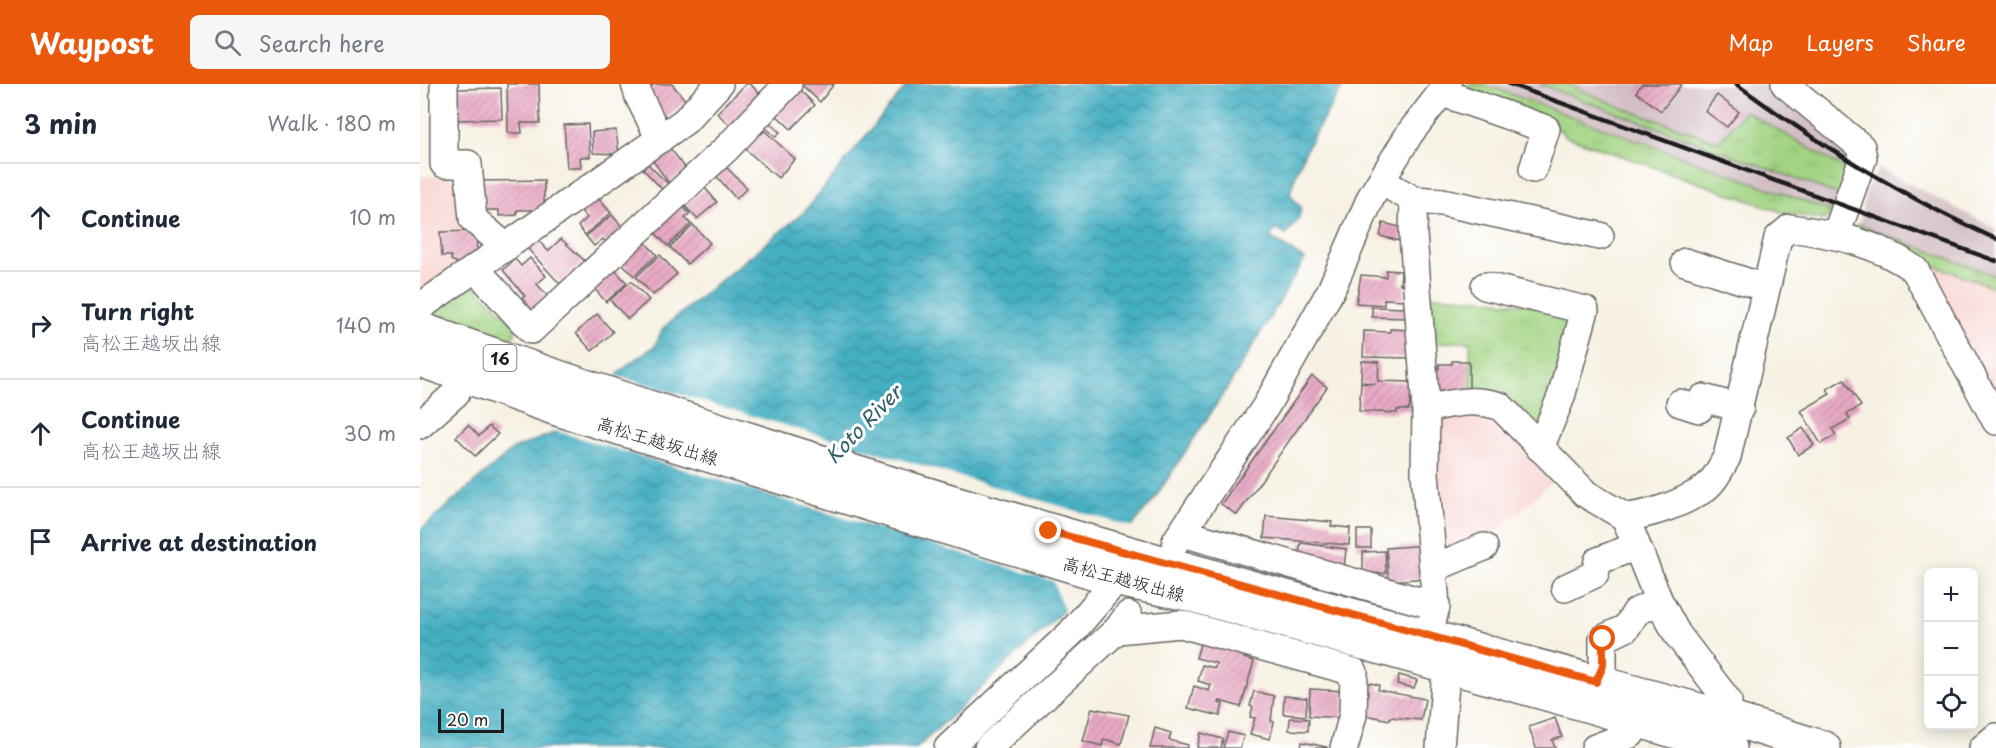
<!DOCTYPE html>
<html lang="en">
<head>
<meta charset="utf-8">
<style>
	body { margin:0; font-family:"Playpen Sans","Klee One",sans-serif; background:#f6f6f7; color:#1f2937 }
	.controls { position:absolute; right:18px; bottom:18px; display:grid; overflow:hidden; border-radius:9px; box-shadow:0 3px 15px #0003 }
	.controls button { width:54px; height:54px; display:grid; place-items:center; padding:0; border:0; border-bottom:2px solid #e0e1e3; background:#fff; color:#1f2937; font:30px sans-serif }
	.scale { position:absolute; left:18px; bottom:15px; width:66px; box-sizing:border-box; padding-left:6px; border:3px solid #1c1c1c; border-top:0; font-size:16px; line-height:21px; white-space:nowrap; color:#1c1c1c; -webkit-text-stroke:4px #fff; paint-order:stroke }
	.stop { position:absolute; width:18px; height:18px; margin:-14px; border:4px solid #ea580c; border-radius:50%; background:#fff }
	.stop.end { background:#ea580c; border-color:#fff; box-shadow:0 2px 6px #0008 }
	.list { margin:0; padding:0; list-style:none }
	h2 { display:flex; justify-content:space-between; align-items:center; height:78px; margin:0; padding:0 24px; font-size:26px }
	h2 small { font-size:20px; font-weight:400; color:#747a83 }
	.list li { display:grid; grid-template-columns:39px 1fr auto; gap:18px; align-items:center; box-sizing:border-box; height:108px; padding:0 24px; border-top:2px solid #e0e1e3 }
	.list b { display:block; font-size:22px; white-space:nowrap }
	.list p { margin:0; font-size:20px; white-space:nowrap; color:#747a83 }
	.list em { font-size:20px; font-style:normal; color:#747a83 }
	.icon { flex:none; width:33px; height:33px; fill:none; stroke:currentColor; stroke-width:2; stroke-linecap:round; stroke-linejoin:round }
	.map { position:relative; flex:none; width:1576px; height:664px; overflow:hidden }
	header { display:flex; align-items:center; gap:36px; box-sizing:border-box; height:84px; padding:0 30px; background:#ea580c; color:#fff }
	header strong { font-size:28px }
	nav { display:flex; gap:33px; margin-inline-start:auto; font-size:21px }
	.search { width:420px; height:54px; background:#f6f6f7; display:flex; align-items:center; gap:15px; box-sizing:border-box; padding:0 21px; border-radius:9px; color:#747a83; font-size:22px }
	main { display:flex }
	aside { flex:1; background:#fff }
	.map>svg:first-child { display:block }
	.built { fill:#f7d0cd }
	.industrial { fill:#d2bec3 }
	.grass { fill:url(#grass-tufts); stroke:#5e784f; stroke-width:1.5 }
	.water { fill:url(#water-waves); stroke:#30666f; stroke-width:1.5 }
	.pier { fill:#f7f1e3 }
	.building { fill:url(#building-hatch) }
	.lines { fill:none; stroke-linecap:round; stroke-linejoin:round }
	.minor-casing { stroke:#696762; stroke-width:30 }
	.major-casing { stroke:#696762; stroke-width:36 }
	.minor { stroke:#fff; stroke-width:27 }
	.major { stroke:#fff; stroke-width:33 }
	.rail { stroke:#1c1c1c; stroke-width:4.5 }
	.route { stroke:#ea580c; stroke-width:8 }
	.labels { text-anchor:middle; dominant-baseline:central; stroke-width:6; stroke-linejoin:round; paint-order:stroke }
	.shield { fill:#fff; stroke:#606060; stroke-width:1.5 }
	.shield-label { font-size:16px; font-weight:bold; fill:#1c1c1c }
	.street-label { font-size:18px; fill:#1c1c1c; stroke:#fff }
	.water-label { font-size:20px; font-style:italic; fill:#2e5e67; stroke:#fff }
</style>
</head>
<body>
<header>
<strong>Waypost</strong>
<div class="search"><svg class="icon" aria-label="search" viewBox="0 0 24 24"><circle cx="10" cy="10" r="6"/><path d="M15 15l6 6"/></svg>Search here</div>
<nav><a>Map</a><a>Layers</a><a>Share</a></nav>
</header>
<main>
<aside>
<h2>3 min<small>Walk · 180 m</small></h2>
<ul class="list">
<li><svg class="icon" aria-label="ahead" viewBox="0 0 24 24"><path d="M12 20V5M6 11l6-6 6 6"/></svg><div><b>Continue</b></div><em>10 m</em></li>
<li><svg class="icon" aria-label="right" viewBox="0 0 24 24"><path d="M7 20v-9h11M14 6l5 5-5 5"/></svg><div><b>Turn right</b><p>高松王越坂出線</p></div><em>140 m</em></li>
<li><svg class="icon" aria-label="ahead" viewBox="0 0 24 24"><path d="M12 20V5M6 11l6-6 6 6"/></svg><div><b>Continue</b><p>高松王越坂出線</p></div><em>30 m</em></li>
<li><svg class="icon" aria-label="arrive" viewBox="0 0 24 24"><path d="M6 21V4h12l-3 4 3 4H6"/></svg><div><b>Arrive at destination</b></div></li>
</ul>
</aside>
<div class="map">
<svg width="1576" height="664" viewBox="0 0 1576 664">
	<defs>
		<pattern id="grass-tufts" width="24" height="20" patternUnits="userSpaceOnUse" patternTransform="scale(1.5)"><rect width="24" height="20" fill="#a1d382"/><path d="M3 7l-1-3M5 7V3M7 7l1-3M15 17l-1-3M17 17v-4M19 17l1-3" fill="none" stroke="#8ab570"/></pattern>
		<pattern id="water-waves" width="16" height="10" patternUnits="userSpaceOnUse" patternTransform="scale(1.5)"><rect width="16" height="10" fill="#44afc2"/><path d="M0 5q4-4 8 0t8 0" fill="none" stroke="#388e9d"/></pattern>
		<pattern id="building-hatch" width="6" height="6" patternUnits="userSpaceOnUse" patternTransform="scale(1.5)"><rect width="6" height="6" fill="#e8a9c4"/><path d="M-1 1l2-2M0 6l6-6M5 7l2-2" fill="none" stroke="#c691a8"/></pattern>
	</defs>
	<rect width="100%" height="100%" fill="#fff"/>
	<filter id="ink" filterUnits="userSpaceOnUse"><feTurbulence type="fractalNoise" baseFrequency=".0167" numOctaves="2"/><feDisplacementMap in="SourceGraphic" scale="12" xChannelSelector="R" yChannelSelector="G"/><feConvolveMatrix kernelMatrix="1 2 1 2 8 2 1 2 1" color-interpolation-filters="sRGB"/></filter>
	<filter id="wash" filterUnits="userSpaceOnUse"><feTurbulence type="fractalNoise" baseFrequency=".008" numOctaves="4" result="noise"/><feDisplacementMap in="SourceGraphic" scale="24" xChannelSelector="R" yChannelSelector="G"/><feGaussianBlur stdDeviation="1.35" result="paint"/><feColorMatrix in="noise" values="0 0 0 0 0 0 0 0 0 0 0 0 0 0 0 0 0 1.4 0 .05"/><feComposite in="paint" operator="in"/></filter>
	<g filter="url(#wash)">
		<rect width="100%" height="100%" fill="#f7f1e3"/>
		<g class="built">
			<polygon points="43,92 76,160 0,212 0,93"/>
			<polygon points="1502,177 1576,204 1576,315"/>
			<polygon points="1061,323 1139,391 1066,458 1034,470 1019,465 1012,339 1021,329"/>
		</g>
		<g class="industrial">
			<polygon points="1063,0 1119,0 1420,111 1414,128"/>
			<polygon points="1147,0 1354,0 1433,62 1429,87 1299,58 1203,24"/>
			<polygon points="1459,84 1576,145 1576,192 1439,141 1446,107"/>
		</g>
		<g class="grass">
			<polygon points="1049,0 1063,0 1414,128 1405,136 1367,130 1145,52 1140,46 1042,10"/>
			<polygon points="1119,0 1147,0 1203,24 1299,58 1325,27 1429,87 1420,111"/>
			<polygon points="1439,141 1576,192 1576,204 1502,177 1490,165 1438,148 1434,143"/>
			<polygon points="52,200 95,240 95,251 86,258 10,231"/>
			<polygon points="1002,211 1062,215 1160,227 1120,353 1051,307 1050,258 1006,259"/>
		</g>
		<path class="water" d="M 488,0 L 925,0 C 903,35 880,69 870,110 L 881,124 L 878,136 L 866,151 L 856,145 L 850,153 L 885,175 L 808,303 L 733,417 L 640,530 L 497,664 L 0,664 L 0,446 L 93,365 L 134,349 L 211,278 L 235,262 L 243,244 L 384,128 Z"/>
		<polygon class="pier" points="193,291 715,444 645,529 633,497 133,346"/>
		<g id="blocks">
			<g class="building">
				<polygon points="87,0 119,0 120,39 101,39 102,49 88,49"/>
				<polygon points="234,0 252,0 266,17 247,34 225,8"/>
				<polygon points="326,0 330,0 345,15 315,46 297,29"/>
				<polygon points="381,0 414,0 400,18"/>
				<polygon points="1222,0 1262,0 1241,27 1216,8"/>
				<polygon points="81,4 82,35 38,36 38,5"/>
				<polygon points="379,5 395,21 371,45 355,30"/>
				<polygon points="1297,11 1319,28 1307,43 1285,27"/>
				<polygon points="348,38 360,48 356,53 344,42"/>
				<polygon points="168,40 170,73 160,73 161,84 147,84 144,41"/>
				<polygon points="196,46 199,70 173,69 172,48"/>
				<polygon points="338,47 341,50 345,47 375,75 358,94 323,63"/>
				<polygon points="250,64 267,86 249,99 233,77"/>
				<polygon points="228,80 248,100 242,105 223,85"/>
				<polygon points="303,80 327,104 316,115 294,89"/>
				<polygon points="124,96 124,121 121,126 97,126 97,131 79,132 79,126 65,126 61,97"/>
				<polygon points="285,104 297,118 277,135 264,121"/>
				<polygon points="177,113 191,129 165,151 158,142 167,134 161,127"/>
				<polygon points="259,119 270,130 265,134 271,140 248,162 232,146"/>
				<polygon points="192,131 206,147 189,162 183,155 174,162 166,152"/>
				<polygon points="963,139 984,144 980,157 960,152"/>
				<polygon points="273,141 290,159 267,180 250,163"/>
				<polygon points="56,147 57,171 41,181 31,176 31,172 22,172 20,148"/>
				<polygon points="117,155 128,167 141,155 165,177 140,200 107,164"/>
				<polygon points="223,156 237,171 214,192 200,177"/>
				<polygon points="240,171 257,190 233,211 216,193"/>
				<polygon points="110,174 126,192 117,200 132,217 116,231 102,214 105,212 83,186 95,175 101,182"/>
				<polygon points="194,185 207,199 186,218 173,203"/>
				<polygon points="966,186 981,187 980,200 985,201 984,216 964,215 964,221 936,219 941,191 966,193"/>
				<polygon points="211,197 229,216 208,235 190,216"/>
				<polygon points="952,223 987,224 987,234 952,233"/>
				<polygon points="177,230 193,248 172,267 156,249"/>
				<polygon points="970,245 989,246 988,274 943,273 944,247 970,248"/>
				<polygon points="942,277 959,278 958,297 992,298 989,326 977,326 977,329 939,327 941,299 956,300 941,298"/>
				<polygon points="1032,277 1049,277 1049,307 1015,307 1015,285 1019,285 1019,280 1032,280"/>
				<polygon points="892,292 907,303 817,431 801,420"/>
				<polygon points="1424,295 1441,322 1427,330 1430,335 1412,345 1416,351 1401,360 1381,327 1410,310 1407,305"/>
				<polygon points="48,341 59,352 69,342 78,350 55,372 36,353"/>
				<polygon points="1383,344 1394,361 1378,371 1368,354"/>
				<polygon points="846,432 912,438 911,442 930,444 929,461 844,454"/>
				<rect x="937" y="446" width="14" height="18"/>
				<polygon points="881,459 926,465 924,484 878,472"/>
				<polygon points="1006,461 1008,494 969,497 966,464"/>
				<polygon points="965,467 966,489 943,490 943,468"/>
				<polygon points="782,553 826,565 824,574 834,577 821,623 800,617 799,619 803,620 800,632 768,624 774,602 789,607 791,601 778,597 782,581 795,584 796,579 776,574"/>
				<polygon points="979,591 997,596 994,604 977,600"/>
				<polygon points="946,598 959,601 958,606 1005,615 1001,636 970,633 970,636 940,630"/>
				<polygon points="890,605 925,607 923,634 889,632"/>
				<polygon points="834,607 854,612 851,637 854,638 850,655 830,650 835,634 830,633 833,623 830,622"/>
				<polygon points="864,612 887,614 886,632 863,630"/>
				<polygon points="672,624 709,631 701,660 684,655 682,662 663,657"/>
				<polygon points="870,634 889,635 888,647 869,646"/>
				<polygon points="1135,634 1142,653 1132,656 1135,664 1116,664 1109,643"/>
				<polygon points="735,644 751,649 749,656 768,661 767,664 730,664"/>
				<polygon points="808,648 824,652 820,664 803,664"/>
				<polygon points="781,649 803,655 801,664 777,664"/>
				<polygon points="882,658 907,663 907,664 881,664"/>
			</g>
		</g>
	</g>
	<g filter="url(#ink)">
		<use href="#blocks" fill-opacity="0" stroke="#696762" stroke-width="1.5"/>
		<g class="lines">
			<g class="minor-casing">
				<g id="minor">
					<polyline points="24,0 24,80 48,80 53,135 86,163"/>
					<polyline points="215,0 219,13 240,55"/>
					<polyline points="1365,0 1441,63 1443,74 1416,151"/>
					<polyline points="1023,9 1126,45 1113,85"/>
					<polyline points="961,97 994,116 993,150 1006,325"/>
					<polyline points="994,116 1022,118 1180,152"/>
					<polyline points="1265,178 1346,204"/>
					<polyline points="57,183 63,193 111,246 307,64 368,0"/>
					<polyline points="1065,202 1165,226 1141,313 1120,364"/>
					<polyline points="0,223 265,37 299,0"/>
					<polyline points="1260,319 1279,325 1283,314 1320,324"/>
					<polyline points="0,341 36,309"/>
					<polyline points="1205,433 1239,517 1257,550 1308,617 1305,633"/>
					<polyline points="763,449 1016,522"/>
					<polyline points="756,457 846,322 911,206 951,113 990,49 1028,0"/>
					<polyline points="1014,484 1064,463"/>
					<polyline points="1145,504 1175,490 1178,477 1216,462"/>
					<polyline points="697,546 761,540 934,588 933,631 924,664"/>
					<path d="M 1004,573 L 1016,522 L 1005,389 L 1006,325 C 1033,319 1053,314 1080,322 L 1166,410 L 1205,433 C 1230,431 1260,420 1281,407 C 1294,399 1300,385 1307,373 L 1358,154 L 1370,144 C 1415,150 1458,159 1495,186 L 1576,337"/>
					<polyline points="1171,618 1183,582 1183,555 1206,544 1216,528 1239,517"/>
					<polyline points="528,664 651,549 709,481"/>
					<polyline points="568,664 697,546 708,531"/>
					<polyline points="1020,664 1025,599 1034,563"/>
					<polyline points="1175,664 1211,650 1219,618"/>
					<polyline points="1563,664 1576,653"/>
				</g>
			</g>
			<g class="major-casing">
				<g id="major">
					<path d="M 0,245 C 428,398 867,514 1305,633 L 1404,664"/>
					<polyline points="0,276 137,325 698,496 768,510 1170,622 1310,664"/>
				</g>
			</g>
			<use href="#minor" class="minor"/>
			<use href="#major" class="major"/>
			<g class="rail">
				<polyline points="1089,0 1576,177"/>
				<path d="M 1316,0 C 1398,60 1483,113 1576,155"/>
			</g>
		</g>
	</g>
	<g class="lines" filter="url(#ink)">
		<polyline class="route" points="629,447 1176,598 1183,582 1183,555"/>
	</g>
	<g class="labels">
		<rect class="shield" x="63.5" y="261" width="33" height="26" rx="4.5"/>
		<g class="shield-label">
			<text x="80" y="274">16</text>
		</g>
		<g class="street-label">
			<text transform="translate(238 356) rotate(17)">高松王越坂出線</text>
			<text transform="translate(704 494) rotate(15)">高松王越坂出線</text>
		</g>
		<g class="water-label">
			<text transform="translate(443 340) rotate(-46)">Koto River</text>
		</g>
	</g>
</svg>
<div class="controls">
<button>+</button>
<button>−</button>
<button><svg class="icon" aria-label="locate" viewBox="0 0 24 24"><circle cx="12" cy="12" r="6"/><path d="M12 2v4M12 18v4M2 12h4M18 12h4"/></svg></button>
</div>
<div class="scale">20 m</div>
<div class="stop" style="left:1183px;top:555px"></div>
<div class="stop end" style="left:629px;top:447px"></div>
</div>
</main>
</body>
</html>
